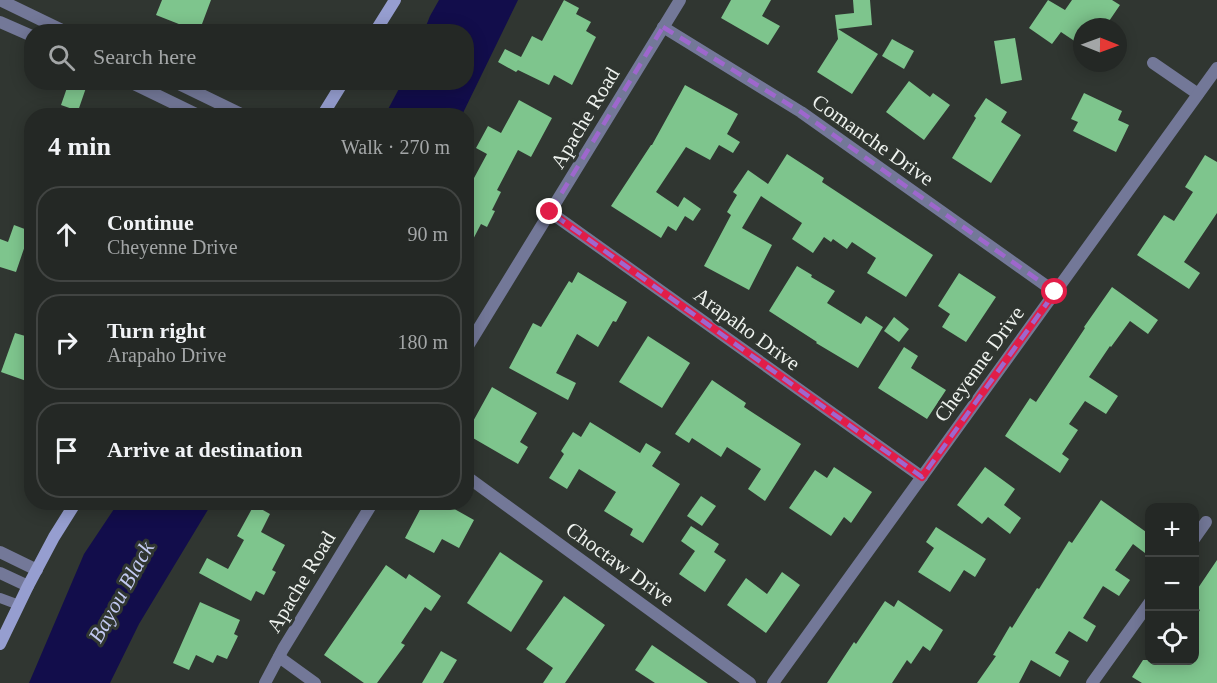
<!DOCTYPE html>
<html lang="en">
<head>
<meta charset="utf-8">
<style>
	body { margin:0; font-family:"Times New Roman",serif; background:#303432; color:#f1f3f6 }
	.controls { position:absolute; right:18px; bottom:18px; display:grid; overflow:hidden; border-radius:12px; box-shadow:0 3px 15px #0003 }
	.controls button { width:54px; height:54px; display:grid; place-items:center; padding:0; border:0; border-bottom:2px solid #414442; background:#242825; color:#f1f3f6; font:30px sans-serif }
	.compass { position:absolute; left:1073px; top:18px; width:54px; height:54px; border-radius:50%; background:#242825; box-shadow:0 3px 15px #0003; rotate:91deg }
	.stop { position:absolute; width:18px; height:18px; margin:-14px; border:4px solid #e11d48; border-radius:50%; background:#fff }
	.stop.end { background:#e11d48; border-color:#fff; box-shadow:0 2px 6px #0008 }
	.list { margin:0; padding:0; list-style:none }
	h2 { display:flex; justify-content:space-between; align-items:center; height:78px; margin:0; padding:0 24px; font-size:26px }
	h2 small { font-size:20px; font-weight:400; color:#a3a6a7 }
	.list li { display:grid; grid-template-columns:39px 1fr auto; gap:18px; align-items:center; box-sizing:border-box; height:96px; margin:0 12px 12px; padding:0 12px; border:2px solid #414442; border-radius:24px }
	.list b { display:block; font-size:22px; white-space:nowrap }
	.list p { margin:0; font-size:20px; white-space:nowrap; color:#a3a6a7 }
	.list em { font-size:20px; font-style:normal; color:#a3a6a7 }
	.icon { flex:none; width:33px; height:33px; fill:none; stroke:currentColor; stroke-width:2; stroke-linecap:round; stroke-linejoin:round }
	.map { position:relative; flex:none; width:1217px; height:683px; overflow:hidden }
	.search { position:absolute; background:#242825; box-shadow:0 3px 15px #0003; left:24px; top:24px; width:450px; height:66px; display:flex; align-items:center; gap:15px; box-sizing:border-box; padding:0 21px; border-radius:24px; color:#a3a6a7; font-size:22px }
	.panel { position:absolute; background:#242825; box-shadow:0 3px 15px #0003; left:24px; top:108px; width:450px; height:402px; border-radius:24px }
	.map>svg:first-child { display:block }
	.water { fill:#120d4b }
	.building { fill:#7ec58d }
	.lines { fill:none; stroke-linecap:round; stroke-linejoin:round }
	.lane { stroke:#737898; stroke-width:10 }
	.street { stroke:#737898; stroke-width:12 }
	.secondary { stroke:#969ed0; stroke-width:12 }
	.route { stroke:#e11d48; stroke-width:8 }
	.marked { fill:none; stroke:#9e67cd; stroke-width:4.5; stroke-dasharray:12 8; stroke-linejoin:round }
	.labels { text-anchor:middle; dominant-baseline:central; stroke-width:6; stroke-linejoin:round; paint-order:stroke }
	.street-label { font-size:21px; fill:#eef2ee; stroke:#303631 }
	.water-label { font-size:22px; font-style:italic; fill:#c2c9f1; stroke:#303631 }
</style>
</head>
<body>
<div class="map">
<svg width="1217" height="683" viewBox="0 0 1217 683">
	<rect width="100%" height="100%" fill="#303631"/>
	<g class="water">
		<polygon points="439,0 518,0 462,115 385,115 402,83 466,82 466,32 424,31 430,16"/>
		<polygon points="118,503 212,503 139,624 110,683 29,683 84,554"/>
	</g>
	<g class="building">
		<polygon points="162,0 211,0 199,32 156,15"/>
		<polygon points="564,0 579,8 576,14 591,22 586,31 596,37 572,85 554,75 549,85 518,70 516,72 498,62 505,49 521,57 532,36 542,41"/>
		<polygon points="731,0 771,0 762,16 780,26 768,45 721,18"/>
		<polygon points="853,0 870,0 872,25 838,29 878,54 852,94 817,72 838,39 835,15 854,13"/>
		<polygon points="1048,0 1065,10 1072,0 1112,0 1120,5 1105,27 1082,27 1082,46 1061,32 1052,44 1029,28"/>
		<polygon points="1015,38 1022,80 1001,84 994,41"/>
		<polygon points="892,39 914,51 904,69 882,56"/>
		<polygon points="909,81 930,97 933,93 950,105 924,140 886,112"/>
		<polygon points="69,82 88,82 78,111 61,105"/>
		<polygon points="685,85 738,114 727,134 740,142 733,153 719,145 710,160 686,147 656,192 678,207 684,197 701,209 693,221 685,216 676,231 668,226 661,238 611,206 651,145 652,145"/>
		<polygon points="1084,93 1122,111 1118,120 1129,125 1116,152 1073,131 1078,122 1071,119"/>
		<polygon points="986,98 1007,112 1001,122 1021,135 991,183 952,158 976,118 974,116"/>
		<polygon points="519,100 552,118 531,157 518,150 497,190 501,192 492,210 495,211 487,227 481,224 466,253 466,174 474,178 487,154 476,148 488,126 501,133"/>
		<polygon points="787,154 824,178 822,182 933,255 906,297 867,273 876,258 852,242 847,249 833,239 831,242 824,237 813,253 792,239 802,223 761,196 742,228 772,245 749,290 704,266 731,215 727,212 737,195 733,192 748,170 768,184"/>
		<polygon points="1205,155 1217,162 1217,213 1184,262 1200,273 1189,289 1137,255 1164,215 1174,221 1193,192 1185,187"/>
		<polygon points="14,225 30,231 16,272 0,267 0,239 8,242"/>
		<polygon points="797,266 812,275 811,277 835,291 827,303 861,324 866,316 883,327 858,368 816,343 817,342 769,311"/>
		<polygon points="578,272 627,302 616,322 613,321 598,347 577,334 556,373 576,383 568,400 509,368 533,323 541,327 569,281 572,283"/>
		<polygon points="959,273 996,297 966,342 942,327 950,314 938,306"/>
		<polygon points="1112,287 1158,320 1148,334 1130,321 1111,347 1110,346 1089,377 1118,396 1106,414 1085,401 1069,424 1078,430 1062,454 1069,459 1060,473 1005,436 1030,398 1036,402 1085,328 1084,327"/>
		<polygon points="894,317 909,329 899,342 884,331"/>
		<polygon points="15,333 32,338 32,383 1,372"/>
		<polygon points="648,336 690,363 662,408 619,382"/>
		<polygon points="904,347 918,356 911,368 946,390 927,419 878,388"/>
		<polygon points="712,380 746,403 744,407 801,444 765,501 748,489 761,469 727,447 721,457 692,438 689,443 675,434"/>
		<polygon points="492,387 537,413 520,442 528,447 518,464 466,434"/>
		<polygon points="590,422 640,453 646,443 661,452 652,466 680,484 643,543 630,535 633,529 604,511 616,492 579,469 567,489 549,478 564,454 561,451 573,432 581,437"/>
		<polygon points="834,467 872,492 851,523 844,517 831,536 789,508 815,470 827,478"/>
		<polygon points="985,467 1015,489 1004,505 1021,518 1010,534 988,517 982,524 957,505"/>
		<polygon points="701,496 716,506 702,526 687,516"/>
		<polygon points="1101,500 1149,534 1149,556 1133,544 1115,570 1130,580 1119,596 1103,586 1083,618 1096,626 1087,642 1069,631 1055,653 1069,661 1060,677 1031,660 1019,683 977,683 996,656 993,655 1010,626 1012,628 1037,588 1039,589 1069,541 1072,543"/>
		<polygon points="424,502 442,502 474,520 459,548 442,539 434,553 405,538"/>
		<polygon points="254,505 270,514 261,532 285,545 272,570 276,572 264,595 256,591 251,601 199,573 207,558 228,569 244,540 237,536"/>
		<polygon points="691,526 719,544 714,552 726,560 705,592 679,574 695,551 681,541"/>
		<polygon points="936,527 986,559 975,577 964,570 950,592 918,572 934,548 926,542"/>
		<polygon points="500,552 543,581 511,632 467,603"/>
		<polygon points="1217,560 1217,683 1142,683 1132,677 1143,660 1194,660 1194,620 1200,610 1194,606 1194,594"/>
		<polygon points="386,565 406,579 409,574 441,596 431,611 425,607 401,643 405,645 377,683 364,683 324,655"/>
		<polygon points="782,572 800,585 766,633 727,605 746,578 767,594"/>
		<polygon points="564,596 605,625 565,683 543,683 553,668 526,649"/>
		<polygon points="898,600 943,630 930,651 923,646 911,664 907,660 892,683 827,683 854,642 856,644 885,601 894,607"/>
		<polygon points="200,602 240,620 234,634 238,636 227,659 217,655 213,663 196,655 189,670 173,663"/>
		<polygon points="652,645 708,683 655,683 635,670"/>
		<polygon points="441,651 457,660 443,683 422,683"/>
	</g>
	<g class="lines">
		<polyline class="lane" points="0,598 19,605"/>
		<g class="street">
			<polyline points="0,0 66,32"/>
			<polyline points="0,22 32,36"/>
			<polyline points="663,27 801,112 1055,292"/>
			<polyline points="1153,63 1198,94"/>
			<polyline points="130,82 200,116"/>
			<polyline points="175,82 245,116"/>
			<polyline points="550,212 922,477"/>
			<polyline points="466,349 680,0"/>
			<polyline points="466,476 750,683"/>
			<polyline points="1194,539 1206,522"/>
			<polyline points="0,552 37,570"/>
			<polyline points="0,573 28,586"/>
			<polyline points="279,657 315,683"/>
			<polyline points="265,683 283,649 373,502"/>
			<polyline points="773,683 1217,68"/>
			<polyline points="1092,683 1150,602"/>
		</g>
		<g class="secondary">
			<polyline points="375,32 395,0"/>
			<polyline points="322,116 343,82"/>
			<polyline points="0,644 28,586 54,537 76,502"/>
		</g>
	</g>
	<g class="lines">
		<polyline class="route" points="550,212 922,477 1055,292"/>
	</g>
	<path class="marked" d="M 663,27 L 801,112 L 1055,292 L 922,477 L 550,212 Z"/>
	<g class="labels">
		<g class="street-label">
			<text transform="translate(585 118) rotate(-59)">Apache Road</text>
			<text transform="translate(873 140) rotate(35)">Comanche Drive</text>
			<text transform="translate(747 329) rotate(36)">Arapaho Drive</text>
			<text transform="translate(979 364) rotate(-54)">Cheyenne Drive</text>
			<text transform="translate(620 564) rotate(36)">Choctaw Drive</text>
			<text transform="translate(301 582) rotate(-59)">Apache Road</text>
		</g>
		<g class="water-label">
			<text transform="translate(121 592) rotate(-61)">Bayou Black</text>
		</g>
	</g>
</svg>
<div class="controls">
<button>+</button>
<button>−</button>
<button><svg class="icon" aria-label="locate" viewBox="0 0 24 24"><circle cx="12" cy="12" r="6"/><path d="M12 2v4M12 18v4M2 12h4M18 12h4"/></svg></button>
</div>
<svg class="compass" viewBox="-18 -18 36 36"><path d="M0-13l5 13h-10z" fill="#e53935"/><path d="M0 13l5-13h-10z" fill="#a3a6a7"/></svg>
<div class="stop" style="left:1055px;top:292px"></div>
<div class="stop end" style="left:550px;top:212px"></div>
<div class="search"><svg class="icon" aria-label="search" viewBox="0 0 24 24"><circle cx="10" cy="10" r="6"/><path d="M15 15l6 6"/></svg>Search here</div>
<section class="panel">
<h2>4 min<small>Walk · 270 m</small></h2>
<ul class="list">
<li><svg class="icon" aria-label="ahead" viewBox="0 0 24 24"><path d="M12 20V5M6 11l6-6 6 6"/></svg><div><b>Continue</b><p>Cheyenne Drive</p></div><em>90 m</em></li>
<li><svg class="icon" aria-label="right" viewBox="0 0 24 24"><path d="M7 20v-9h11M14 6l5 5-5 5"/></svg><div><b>Turn right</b><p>Arapaho Drive</p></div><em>180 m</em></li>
<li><svg class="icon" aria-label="arrive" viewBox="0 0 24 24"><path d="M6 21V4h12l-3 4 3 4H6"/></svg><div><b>Arrive at destination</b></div></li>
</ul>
</section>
</div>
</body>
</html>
